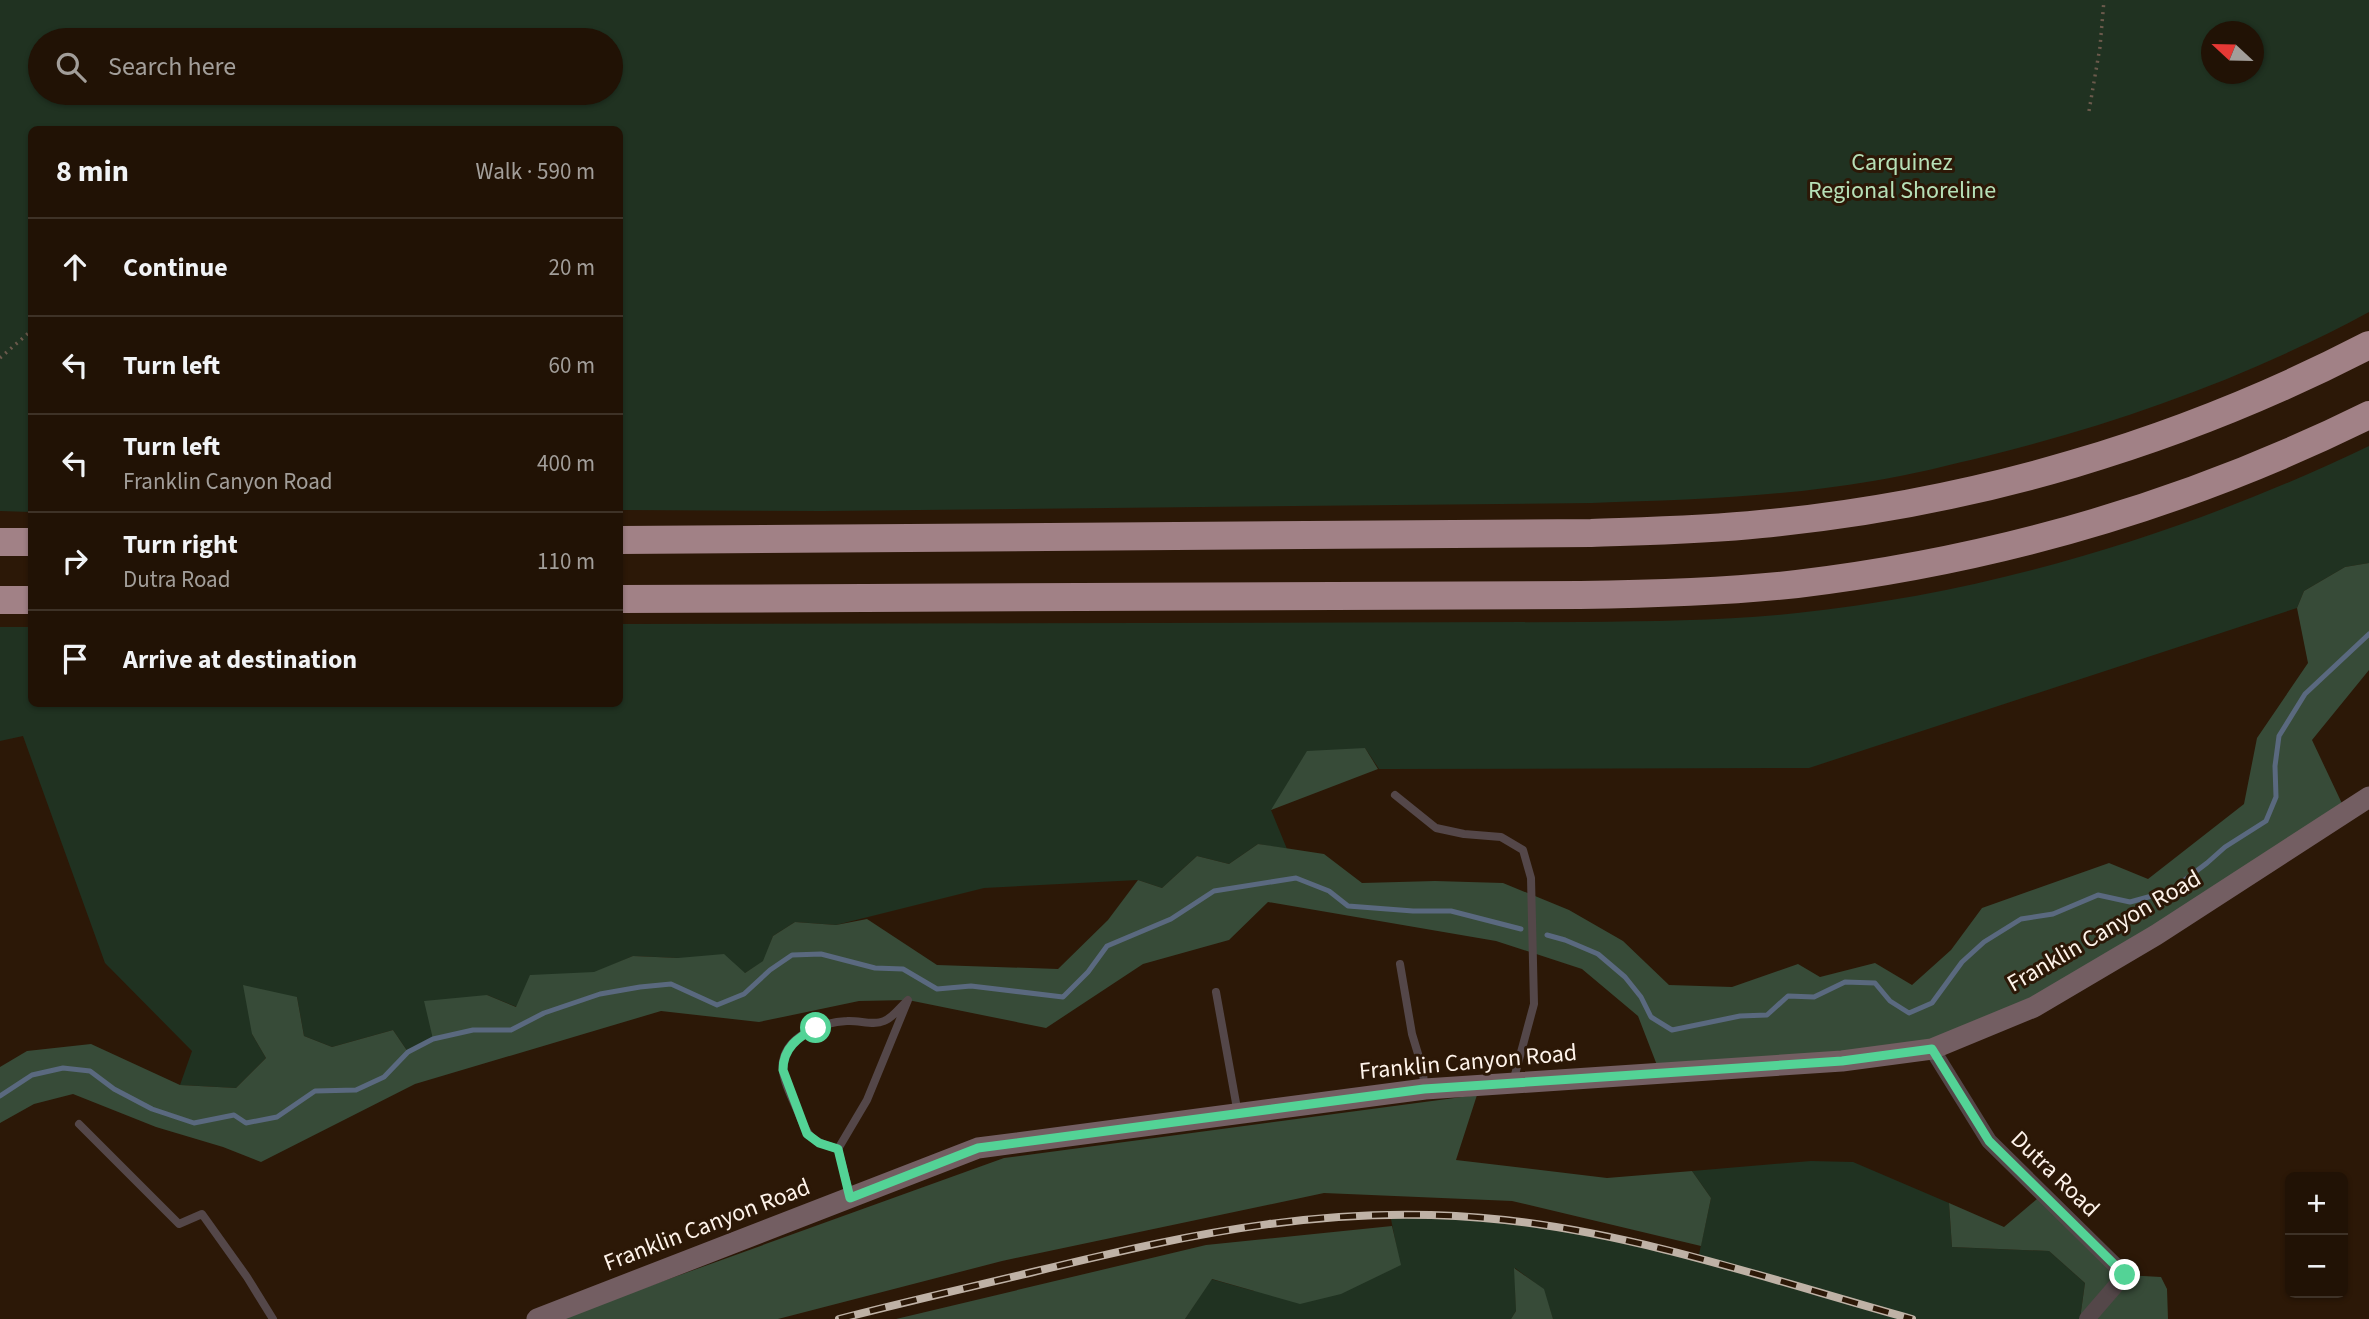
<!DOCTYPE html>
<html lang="en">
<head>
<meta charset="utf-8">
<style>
	body { margin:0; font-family:"Source Sans 3",sans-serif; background:#2d2013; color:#f1f3f6 }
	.controls { position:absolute; right:21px; bottom:21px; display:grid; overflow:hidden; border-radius:10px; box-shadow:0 2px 5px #0004 }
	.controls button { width:63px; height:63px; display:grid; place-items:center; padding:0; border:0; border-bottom:2px solid #3e3227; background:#211205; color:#f1f3f6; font:35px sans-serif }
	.compass { position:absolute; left:2201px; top:21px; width:63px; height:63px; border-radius:50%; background:#211205; box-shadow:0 2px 5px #0004; rotate:292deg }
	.stop { position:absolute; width:21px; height:21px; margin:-16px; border:5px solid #53d396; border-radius:50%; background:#fff }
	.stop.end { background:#53d396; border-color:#fff; box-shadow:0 2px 7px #0008 }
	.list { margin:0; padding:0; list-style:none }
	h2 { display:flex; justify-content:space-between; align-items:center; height:91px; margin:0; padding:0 28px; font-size:30px }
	h2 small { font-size:23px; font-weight:400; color:#a29e9a }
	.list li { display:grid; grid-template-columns:46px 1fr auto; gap:21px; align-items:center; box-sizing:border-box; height:98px; padding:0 28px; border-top:2px solid #3e3227 }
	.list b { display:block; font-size:26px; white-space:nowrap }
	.list p { margin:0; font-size:23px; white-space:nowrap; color:#a29e9a }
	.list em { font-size:23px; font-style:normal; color:#a29e9a }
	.icon { flex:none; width:38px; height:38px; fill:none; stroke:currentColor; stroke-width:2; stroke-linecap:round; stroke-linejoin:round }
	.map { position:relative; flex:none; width:2369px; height:1319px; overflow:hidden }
	.search { position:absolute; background:#211205; box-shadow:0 2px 5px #0004; left:28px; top:28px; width:595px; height:77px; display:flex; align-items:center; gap:18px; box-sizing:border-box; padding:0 24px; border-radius:38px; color:#a29e9a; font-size:26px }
	.panel { position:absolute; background:#211205; box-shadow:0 2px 5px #0004; left:28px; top:126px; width:595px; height:581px; border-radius:10px }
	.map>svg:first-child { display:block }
	.green { fill:#203221; fill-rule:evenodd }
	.forest { fill:#374b38 }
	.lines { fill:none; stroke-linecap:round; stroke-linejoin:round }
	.stream { stroke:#5a697f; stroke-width:5 }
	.path { stroke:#6b5a4c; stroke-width:3.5; stroke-dasharray:2 5; stroke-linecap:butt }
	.lane { stroke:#544749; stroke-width:8 }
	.street { stroke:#544749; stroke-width:16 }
	.secondary { stroke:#735e62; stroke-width:21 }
	.highway { stroke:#a18186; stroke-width:28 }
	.rail-casing { stroke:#bfb2a6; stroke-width:8 }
	.rail { stroke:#2c1807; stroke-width:5; stroke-dasharray:16; stroke-linecap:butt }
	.route { stroke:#53d396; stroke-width:9 }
	.labels { text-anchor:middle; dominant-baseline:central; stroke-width:6; stroke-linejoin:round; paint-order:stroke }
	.park-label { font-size:24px; fill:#b6e0b7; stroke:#2c1807 }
	.street-label { font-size:24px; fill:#fef3ea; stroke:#2c1807 }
</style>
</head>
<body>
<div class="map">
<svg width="2369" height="1319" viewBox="0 0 2369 1319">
	<rect width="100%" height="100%" fill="#2c1807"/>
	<g class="green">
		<path d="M 0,0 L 2369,0 L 2369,312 C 2249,377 2120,423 1987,456 C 1949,465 1911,475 1873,481 C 1780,497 1686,500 1592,503 L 823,511 L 620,510 L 620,130 L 32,130 L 31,512 L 0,511 ZM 2212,32 L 2254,32 L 2254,74 L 2212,74 ZM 40,40 L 611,40 L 611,93 L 40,93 Z"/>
		<path d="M 2369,446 L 2369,563 L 2345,567 L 2304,591 L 2297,608 L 1809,768 L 1379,769 L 1365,748 L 1271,810 L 1287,849 L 1258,844 L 1229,864 L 1197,856 L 1162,888 L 1138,880 L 984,888 L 836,925 L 795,922 L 773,936 L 764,961 L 745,973 L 678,958 L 633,956 L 517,1007 L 487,995 L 433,1039 L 408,1052 L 393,1030 L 332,1047 L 304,1036 L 297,997 L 252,1034 L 266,1058 L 236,1088 L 180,1085 L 192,1051 L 105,963 L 23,736 L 0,741 L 0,627 L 31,627 L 32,704 L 620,704 L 620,624 L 1585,622 C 1655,621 1727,621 1797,613 C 1996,592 2189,532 2369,446 Z"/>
		<path d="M 1811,1161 L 1853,1162 L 1949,1203 L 1952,1247 L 2049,1251 L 2085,1283 L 2080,1319 L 1553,1319 L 1543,1289 L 1515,1268 L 1516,1311 L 1511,1319 L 1185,1319 L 1211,1279 L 1254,1291 L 1400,1265 L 1390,1214 C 1501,1216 1591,1232 1698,1259 L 1711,1198 L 1692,1171 Z"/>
	</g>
	<g class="forest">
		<polygon points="2369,563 2369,670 2312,740 2346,812 2156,935 1932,1049 1660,1073 1638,1016 1582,969 1496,941 1268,902 1229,940 1143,964 1046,1028 908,1000 859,1001 759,1022 661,1011 415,1084 261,1162 223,1147 156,1127 73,1094 34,1104 0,1123 0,1067 27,1051 91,1044 180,1085 236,1088 266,1058 252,1034 243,985 297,997 304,1036 332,1047 393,1030 408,1052 433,1039 424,1001 487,995 516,1007 530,975 594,972 633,956 678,958 724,954 745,973 763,961 773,936 795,922 836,925 867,919 937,965 1058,969 1108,920 1138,880 1162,888 1197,856 1229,864 1258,844 1324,854 1362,883 1435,881 1503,883 1569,910 1623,941 1669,985 1732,987 1798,964 1820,977 1875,963 1912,985 1951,950 1982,908 2109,863 2148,879 2244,804 2257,738 2308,663 2297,608 2304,591 2345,567"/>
		<polygon points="1365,748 1378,769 1271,810 1307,751"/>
		<polygon points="1477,1095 1456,1160 1607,1178 1692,1171 1711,1198 1701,1246 1512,1201 1324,1193 1002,1261 778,1319 558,1319 1004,1158"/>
		<polygon points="2043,1194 2125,1275 2161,1277 2167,1289 2168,1319 2080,1319 2085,1283 2049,1251 1952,1247 1949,1203 2004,1227"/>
		<polygon points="1392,1226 1401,1265 1341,1294 1300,1304 1212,1279 1185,1319 896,1319 1206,1245"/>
		<polygon points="1514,1268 1544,1289 1553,1319 1511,1319 1516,1311"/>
	</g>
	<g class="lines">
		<g class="stream">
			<polyline points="1547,935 1565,940 1598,954 1625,977 1641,997 1651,1017 1672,1030 1740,1016 1767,1015 1788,996 1814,997 1845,982 1875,983 1890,1001 1909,1013 1932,1003 1962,962 1984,942 2021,919 2053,914 2098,895 2130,902 2170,891 2207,863 2225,847 2266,821 2276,797 2275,766 2279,736 2305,694 2369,634"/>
			<polyline points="0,1096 32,1075 63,1068 90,1071 114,1089 152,1109 194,1123 234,1115 246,1123 277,1117 315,1091 356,1090 384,1077 408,1052 433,1039 473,1030 511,1030 544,1013 600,994 640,987 671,984 717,1005 744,994 770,970 792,955 821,954 875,968 903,969 937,989 971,986 1063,997 1088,972 1107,946 1171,919 1214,891 1296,878 1329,891 1348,906 1413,911 1451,911 1521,929"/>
		</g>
		<g class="path">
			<polyline points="2089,111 2100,47 2104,0"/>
			<polyline points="0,358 32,330"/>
		</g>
		<g class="lane">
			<polyline points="1395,795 1436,828 1464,834 1501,837 1523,850 1531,878 1534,1004 1513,1082"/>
			<polyline points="1400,964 1412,1034 1422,1067 1425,1089"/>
			<polyline points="1216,992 1238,1114"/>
			<polyline points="79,1124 179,1224 202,1214 247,1277 273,1319"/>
			<path d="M 838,1149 C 810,1141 808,1137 798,1112 C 792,1098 780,1076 783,1061 C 788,1034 824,1022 847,1021 C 859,1020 874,1026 884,1021 C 893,1018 901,1006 908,1000 L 867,1100 L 838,1149 L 850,1195"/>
		</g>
		<polyline class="street" points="1932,1049 1989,1141 2125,1275 2087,1319"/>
		<polyline class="secondary" points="537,1319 978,1148 1425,1089 1842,1061 1932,1049 2034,1007 2156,935 2369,797"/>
		<g class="highway">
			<path d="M 620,540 L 1591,533 C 1648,531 1705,530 1761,524 C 1973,504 2180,443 2369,345"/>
			<polyline points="0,542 32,542"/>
			<path d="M 620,599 L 1580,595 C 1652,594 1725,592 1797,584 C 1996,560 2189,504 2369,415"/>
			<polyline points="0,600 32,600"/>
		</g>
		<g class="rail-casing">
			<path id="rail" d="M 839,1319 C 904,1302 971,1287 1037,1271 C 1197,1232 1338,1202 1505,1220 C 1643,1235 1778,1282 1912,1319"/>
		</g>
		<use href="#rail" class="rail"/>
	</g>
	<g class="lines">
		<path class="route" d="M 816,1028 C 798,1037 783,1048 783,1070 L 807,1134 L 819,1143 L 838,1149 L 850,1198 L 978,1148 L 1424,1089 L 1842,1061 L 1932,1049 L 1989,1141 L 2125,1275"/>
	</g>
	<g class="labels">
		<g class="park-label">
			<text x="1902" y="162">Carquinez<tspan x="1902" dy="28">Regional Shoreline</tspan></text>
		</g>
		<g class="street-label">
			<text transform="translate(2104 931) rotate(-30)">Franklin Canyon Road</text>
			<text transform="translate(1468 1062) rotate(-5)">Franklin Canyon Road</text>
			<text transform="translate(2055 1174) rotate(44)">Dutra Road</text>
			<text transform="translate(707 1225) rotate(-21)">Franklin Canyon Road</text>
		</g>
	</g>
</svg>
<div class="controls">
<button>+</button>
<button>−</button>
</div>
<svg class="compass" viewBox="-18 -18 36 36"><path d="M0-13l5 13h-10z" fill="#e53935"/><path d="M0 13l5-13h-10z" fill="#a29e9a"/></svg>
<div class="stop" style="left:816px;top:1028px"></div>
<div class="stop end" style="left:2125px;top:1275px"></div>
<div class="search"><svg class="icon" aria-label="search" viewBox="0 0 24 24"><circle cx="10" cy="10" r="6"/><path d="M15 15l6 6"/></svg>Search here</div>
<section class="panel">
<h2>8 min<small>Walk · 590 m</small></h2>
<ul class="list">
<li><svg class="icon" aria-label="ahead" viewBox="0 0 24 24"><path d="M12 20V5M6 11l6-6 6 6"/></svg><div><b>Continue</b></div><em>20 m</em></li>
<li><svg class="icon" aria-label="left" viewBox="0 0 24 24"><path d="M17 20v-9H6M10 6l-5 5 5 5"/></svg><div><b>Turn left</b></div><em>60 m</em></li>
<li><svg class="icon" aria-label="left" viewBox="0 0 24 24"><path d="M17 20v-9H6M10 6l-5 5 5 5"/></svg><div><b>Turn left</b><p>Franklin Canyon Road</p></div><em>400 m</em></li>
<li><svg class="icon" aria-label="right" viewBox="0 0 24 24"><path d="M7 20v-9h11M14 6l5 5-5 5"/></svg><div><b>Turn right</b><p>Dutra Road</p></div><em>110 m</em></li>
<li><svg class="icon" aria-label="arrive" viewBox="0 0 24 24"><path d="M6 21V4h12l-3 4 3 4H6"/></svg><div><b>Arrive at destination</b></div></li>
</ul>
</section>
</div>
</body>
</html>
